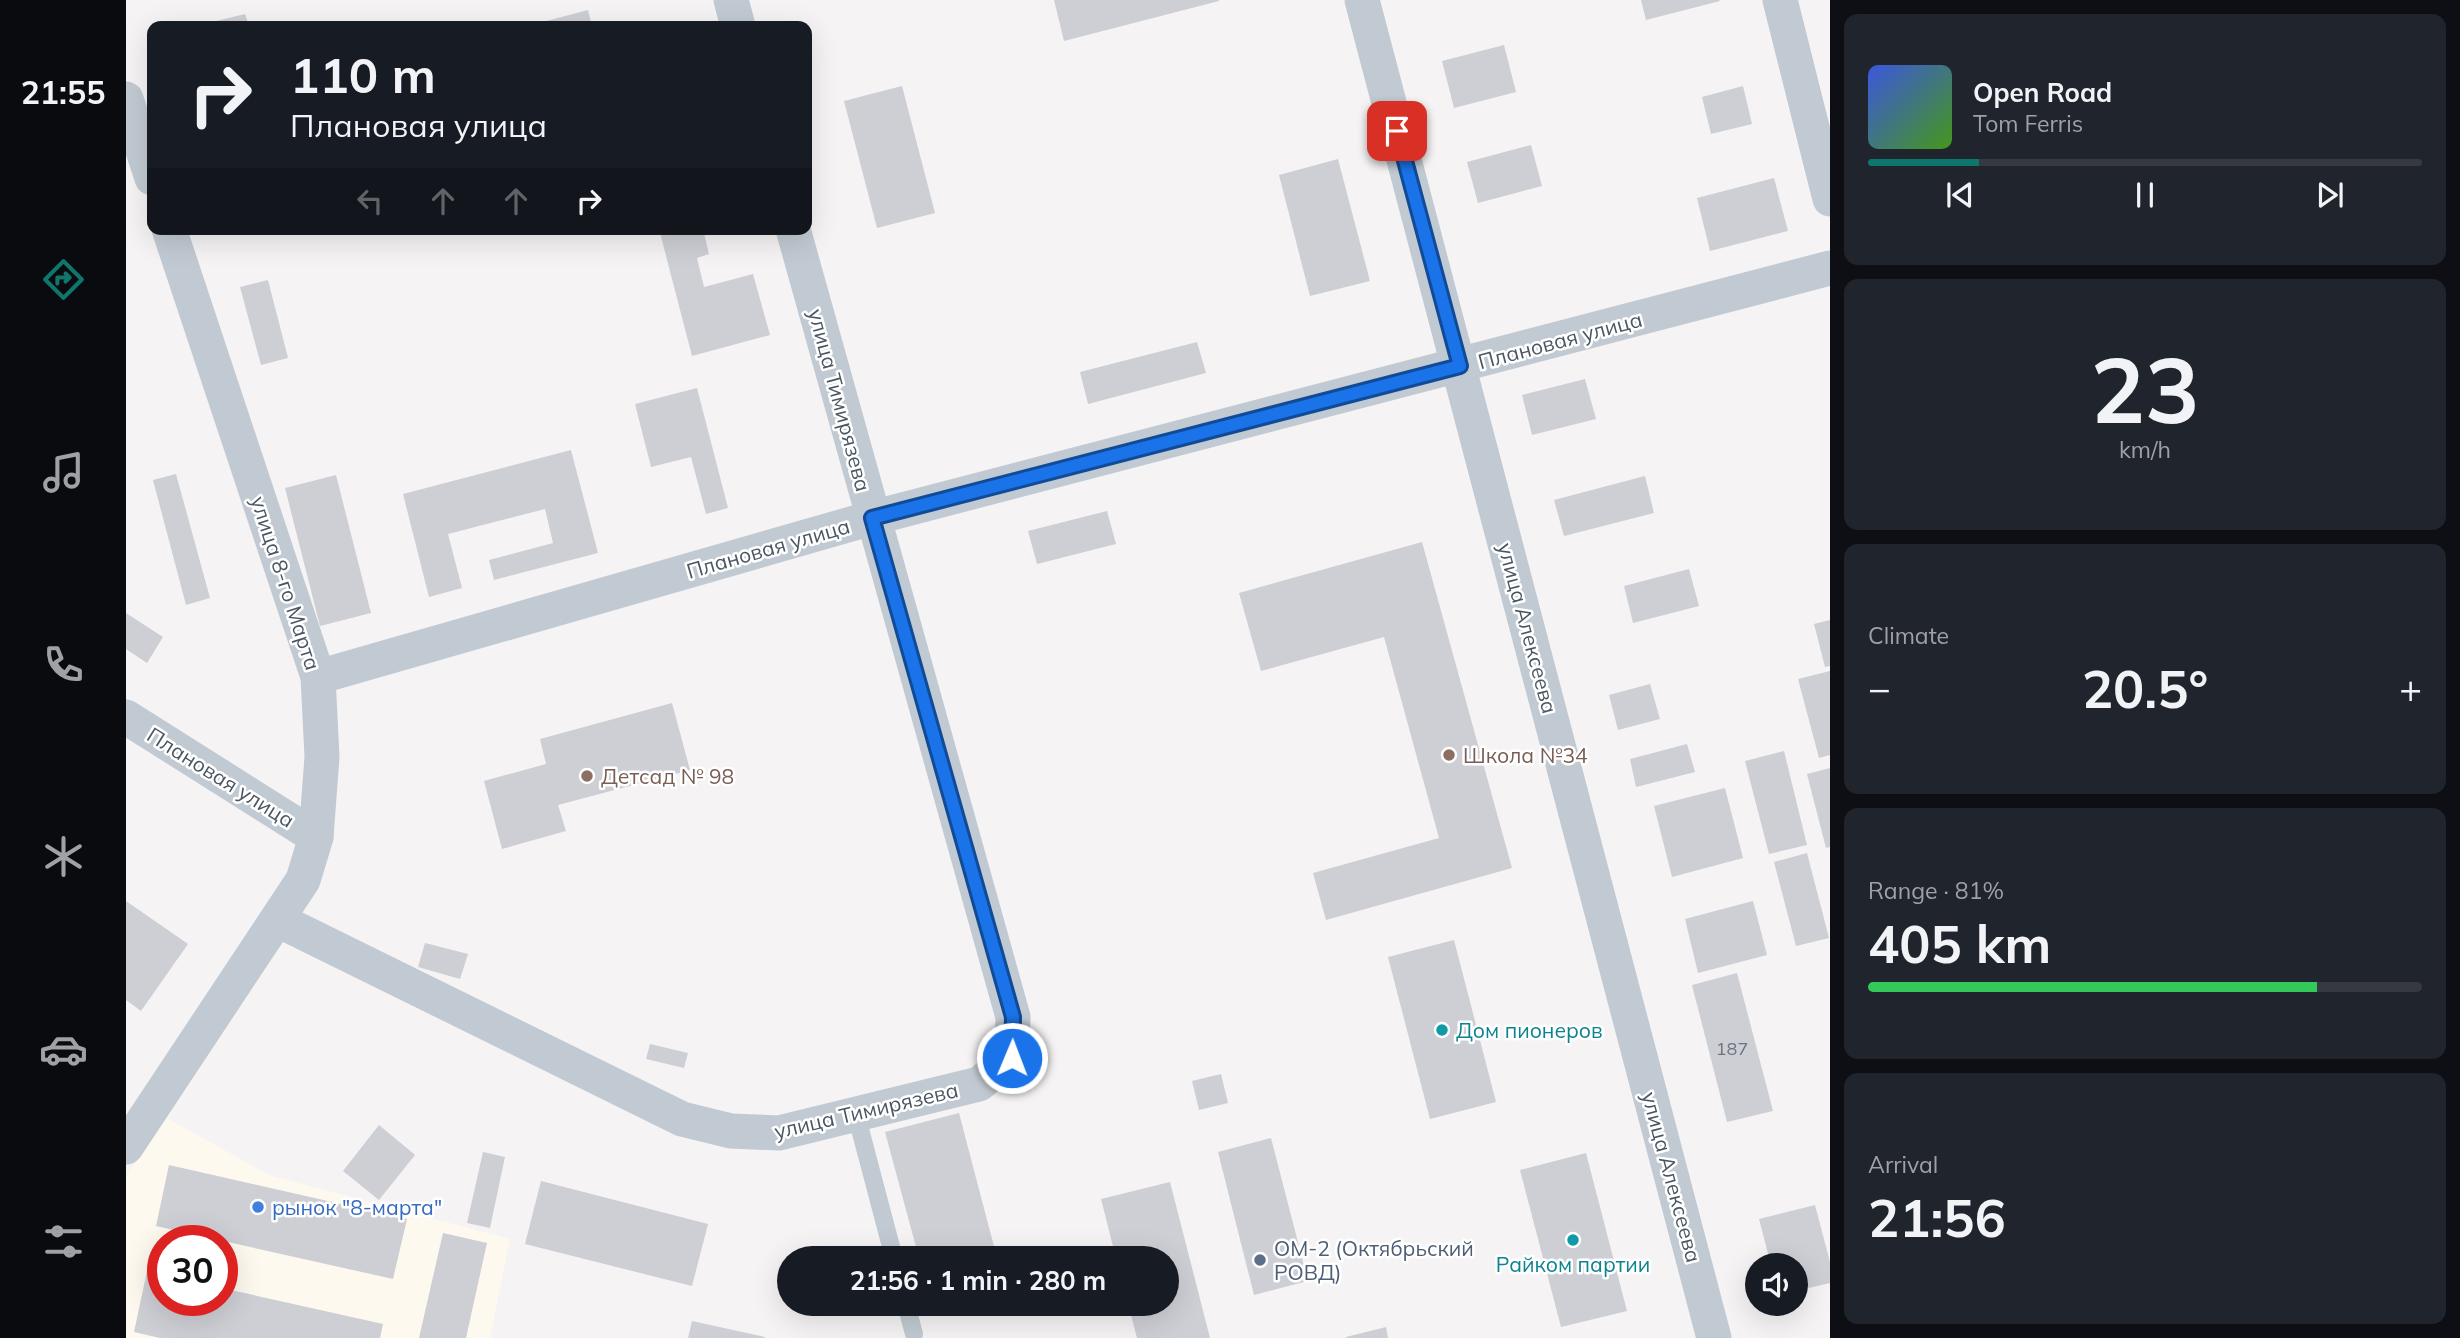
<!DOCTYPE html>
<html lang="en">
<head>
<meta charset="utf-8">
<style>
	:root { --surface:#171b24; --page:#20242c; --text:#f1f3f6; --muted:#9ea1a6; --line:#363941; --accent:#0f766e }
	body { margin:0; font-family:Mulish,sans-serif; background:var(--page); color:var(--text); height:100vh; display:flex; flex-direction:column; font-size:26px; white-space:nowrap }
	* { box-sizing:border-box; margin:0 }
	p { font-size:23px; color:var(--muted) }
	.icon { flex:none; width:38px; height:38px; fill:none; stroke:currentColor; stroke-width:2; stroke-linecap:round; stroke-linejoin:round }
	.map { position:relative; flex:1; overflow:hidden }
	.sheet { display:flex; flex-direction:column; gap:14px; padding:14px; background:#0d0f14; width:630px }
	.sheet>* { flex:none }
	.top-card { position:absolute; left:21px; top:21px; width:665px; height:214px; border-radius:14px; box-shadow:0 7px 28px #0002; background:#171b24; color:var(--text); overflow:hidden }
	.tools { position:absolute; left:1619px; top:1253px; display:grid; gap:14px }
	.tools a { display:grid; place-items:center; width:63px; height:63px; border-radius:50%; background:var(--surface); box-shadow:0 7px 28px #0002; font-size:35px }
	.speed { position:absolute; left:21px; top:1225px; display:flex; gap:14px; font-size:35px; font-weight:700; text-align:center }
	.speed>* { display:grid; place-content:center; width:91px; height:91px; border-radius:50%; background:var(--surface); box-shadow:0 7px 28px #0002; line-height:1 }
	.speed .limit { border:10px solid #d22; background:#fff; color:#111 }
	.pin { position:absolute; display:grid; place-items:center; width:60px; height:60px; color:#fff; margin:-30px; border-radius:14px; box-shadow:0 4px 10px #0006 }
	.me { position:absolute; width:77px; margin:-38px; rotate:1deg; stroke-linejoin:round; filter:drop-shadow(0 0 5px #0008) }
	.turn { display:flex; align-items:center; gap:24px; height:147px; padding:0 28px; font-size:32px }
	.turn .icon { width:91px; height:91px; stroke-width:2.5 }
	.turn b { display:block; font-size:49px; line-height:60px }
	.lanes { display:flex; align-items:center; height:66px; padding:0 28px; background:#0003; justify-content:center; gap:35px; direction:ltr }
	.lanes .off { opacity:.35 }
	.big { font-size:52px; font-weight:700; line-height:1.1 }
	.sheet .widget { flex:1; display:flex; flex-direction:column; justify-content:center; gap:10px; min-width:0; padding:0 24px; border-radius:14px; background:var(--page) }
	.sheet .dial { align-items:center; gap:0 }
	.dial b { font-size:91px; line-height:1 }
	.song { display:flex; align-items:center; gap:21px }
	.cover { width:84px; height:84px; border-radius:10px; background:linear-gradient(135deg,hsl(230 70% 55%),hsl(100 70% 35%)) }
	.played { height:7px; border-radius:4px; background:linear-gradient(90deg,var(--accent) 20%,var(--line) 20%) }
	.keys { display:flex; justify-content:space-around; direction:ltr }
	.heat { display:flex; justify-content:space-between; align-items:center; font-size:38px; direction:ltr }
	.charge { height:10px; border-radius:5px; background:linear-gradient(90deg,#34c759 81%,var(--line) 0) }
	.trip { position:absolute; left:651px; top:1246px; width:402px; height:70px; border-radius:35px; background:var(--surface); box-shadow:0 7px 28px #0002; font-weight:700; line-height:70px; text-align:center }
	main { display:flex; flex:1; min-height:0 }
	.tabs { display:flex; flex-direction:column; width:126px; justify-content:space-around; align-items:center; background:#090b0e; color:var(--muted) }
	.tabs .icon { width:49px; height:49px }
	.tabs .selected { color:var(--accent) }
	.tabs b { font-size:32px; color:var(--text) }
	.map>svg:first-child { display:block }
	.commercial { fill:#fdf9ef; fill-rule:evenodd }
	.building { fill:#cdcfd5 }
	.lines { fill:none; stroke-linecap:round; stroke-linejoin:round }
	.service { stroke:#c1cad2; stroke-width:18 }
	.minor { stroke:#c1cad2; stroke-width:35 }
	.route-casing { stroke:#114b97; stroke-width:18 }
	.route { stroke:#1a73e8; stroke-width:12 }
	.education-dot { fill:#8d6e63; stroke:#fff; stroke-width:2.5 }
	.culture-dot { fill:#0f9aa8; stroke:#fff; stroke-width:2.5 }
	.shop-dot { fill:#3f7fe0; stroke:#fff; stroke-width:2.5 }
	.service-dot { fill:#5c6f8a; stroke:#fff; stroke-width:2.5 }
	.labels { text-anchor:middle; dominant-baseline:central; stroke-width:5; stroke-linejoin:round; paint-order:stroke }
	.number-label { font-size:18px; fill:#6b747e }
	.street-label { font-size:21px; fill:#4a5661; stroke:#fff }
	.education-label { font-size:21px; fill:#785e54; stroke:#fff; text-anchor:start }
	.culture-label { font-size:21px; fill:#0d838f; stroke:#fff; text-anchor:start }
	.shop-label { font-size:21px; fill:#366cbe; stroke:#fff; text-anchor:start }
	.service-label { font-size:21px; fill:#4e5e75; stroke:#fff; text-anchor:start }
</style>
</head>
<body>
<main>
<nav class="tabs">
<b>21:55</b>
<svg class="icon selected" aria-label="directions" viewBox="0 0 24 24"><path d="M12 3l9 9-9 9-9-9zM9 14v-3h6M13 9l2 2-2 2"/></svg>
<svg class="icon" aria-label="music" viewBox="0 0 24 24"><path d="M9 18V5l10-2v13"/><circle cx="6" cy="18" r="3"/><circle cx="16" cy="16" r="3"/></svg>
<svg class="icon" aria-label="phone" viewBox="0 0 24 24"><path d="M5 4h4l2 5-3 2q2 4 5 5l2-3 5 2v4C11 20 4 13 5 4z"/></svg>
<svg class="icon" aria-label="climate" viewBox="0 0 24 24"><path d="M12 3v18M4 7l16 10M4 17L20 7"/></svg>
<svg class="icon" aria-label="car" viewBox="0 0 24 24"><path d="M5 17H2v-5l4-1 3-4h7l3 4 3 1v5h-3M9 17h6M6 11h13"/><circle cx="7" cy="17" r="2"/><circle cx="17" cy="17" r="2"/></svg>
<svg class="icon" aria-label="filters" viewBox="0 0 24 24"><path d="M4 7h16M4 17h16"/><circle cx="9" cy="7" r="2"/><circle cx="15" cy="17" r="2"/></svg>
</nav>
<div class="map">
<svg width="1704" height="1338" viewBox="0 0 1704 1338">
	<rect width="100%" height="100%" fill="#f5f3f3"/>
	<!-- commercial -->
	<path class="commercial" d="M41 1118 143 1175 384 1239 364 1338H0V1176ZM37 1241H96V1300H37Z"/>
	<!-- building -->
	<g class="building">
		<path d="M928 0H1093V1L938 41Z"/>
		<path d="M1515 0H1593L1594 1 1520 20Z"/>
		<path d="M462 10 466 26H405V25Z"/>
		<path d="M119 14 123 26H74V25Z"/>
		<path d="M1378 45 1390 92 1328 108 1316 61Z"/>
		<path d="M776 86 809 213 751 228 718 101Z"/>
		<path d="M1617 86 1626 124 1585 134 1576 97Z"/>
		<path d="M1405 145 1416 186 1352 203 1341 162Z"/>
		<path d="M1212 159 1244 281 1184 296 1153 175Z"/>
		<path d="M1648 178 1662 231 1584 251 1571 198Z"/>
		<path d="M533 229H577L583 254 571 258 578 287 627 274 644 335 566 356Z"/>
		<path d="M142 280 162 358 135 365 114 287Z"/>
		<path d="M1071 342 1080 373 962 404 954 372Z"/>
		<path d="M1459 379 1470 419 1406 435 1396 395Z"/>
		<path d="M571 388 602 508 580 514 565 457 525 467 509 404Z"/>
		<path d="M445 450 472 553 368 580 363 560 427 543 419 509 322 534 336 588 303 597 277 494Z"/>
		<path d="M50 474 84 598 60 605 27 480Z"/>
		<path d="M210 475 245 613 194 626 159 488Z"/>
		<path d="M1519 476 1528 513 1438 536 1428 500Z"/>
		<path d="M981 511 990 544 911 564 902 531Z"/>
		<path d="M1296 542 1386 868 1200 920 1187 873 1313 838 1258 637 1135 671 1113 593Z"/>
		<path d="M1563 569 1573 606 1507 623 1498 586Z"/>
		<path d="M0 613 37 637 21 663 0 649Z"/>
		<path d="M1704 620V666L1699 667 1688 624Z"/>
		<path d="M1704 671V755L1693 758 1672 679Z"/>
		<path d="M1524 684 1534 719 1492 730 1483 695Z"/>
		<path d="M546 703 564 770 432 805 440 831 376 849 358 781 420 764 414 739Z"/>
		<path d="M1561 744 1569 772 1510 787 1504 759Z"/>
		<path d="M1658 751 1681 845 1643 854 1619 761Z"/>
		<path d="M1704 768V847L1700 848 1681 774Z"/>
		<path d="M1599 788 1617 858 1546 877 1528 806Z"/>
		<path d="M1681 853 1703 938 1670 946 1648 862Z"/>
		<path d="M0 901 62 944 15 1011 0 1000Z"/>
		<path d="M1627 901 1641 955 1572 973 1559 919Z"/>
		<path d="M1328 940 1370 1102 1304 1119 1262 957Z"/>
		<path d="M299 943 342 954 334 979 292 967Z"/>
		<path d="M1611 973 1647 1111 1601 1122 1566 985Z"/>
		<path d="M524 1044 562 1053 558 1068 520 1059Z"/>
		<path d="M1095 1074 1102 1103 1073 1110 1066 1081Z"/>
		<path d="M833 1113 871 1258H793L759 1132Z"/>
		<path d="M253 1125 289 1155 253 1200 217 1171Z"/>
		<path d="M1145 1138 1182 1281 1128 1295 1092 1152Z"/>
		<path d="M357 1152 379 1157 364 1228 341 1223Z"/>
		<path d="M1460 1153 1501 1311 1435 1327 1394 1170Z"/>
		<path d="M43 1165 281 1219 267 1279 30 1226Z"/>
		<path d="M415 1181 582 1224 566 1286 399 1244Z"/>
		<path d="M1044 1182 1084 1338H1011L1002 1304H1041V1258H990L975 1199Z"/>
		<path d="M1689 1205 1704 1262V1283L1670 1291V1265H1645L1633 1219Z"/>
		<path d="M317 1233 361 1243 340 1338H293Z"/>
		<path d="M21 1271 37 1275V1300H96V1288L257 1324 254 1338H34L8 1332Z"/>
		<path d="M805 1304H839V1305L807 1313Z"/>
		<path d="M566 1321 639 1337V1338H562Z"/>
		<path d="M1260 1327 1262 1338H1220V1337Z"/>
	</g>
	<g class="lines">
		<!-- service -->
		<g class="service">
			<path d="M730 1114 768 1258"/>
			<path d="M780 1304 788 1334"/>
		</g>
		<!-- minor -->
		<g class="minor">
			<path d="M605 0 612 26"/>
			<path d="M1236 0 1588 1338"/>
			<path d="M1654 0 1704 199"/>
			<path d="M0 99 26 178"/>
			<path d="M192 677 746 518 1704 268"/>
			<path d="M0 717 190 837"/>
			<path d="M152 920 556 1119 605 1131 653 1133 853 1084 886 1058 887 1017 667 229"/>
			<path d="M0 1147 177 880 190 837 196 757 192 677 43 229"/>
		</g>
	</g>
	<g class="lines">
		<defs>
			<path id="route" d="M886 1058 887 1017 746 518 1334 366 1271 131"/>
		</defs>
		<!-- route casing -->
		<use href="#route" class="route-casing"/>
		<!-- route -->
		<use href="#route" class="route"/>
	</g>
	<!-- markers -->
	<g class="education-dot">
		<circle cx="1323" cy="755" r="7"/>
		<circle cx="461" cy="776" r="7"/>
	</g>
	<g class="culture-dot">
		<circle cx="1316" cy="1030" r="7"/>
		<circle cx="1447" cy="1240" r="7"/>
	</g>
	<circle class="shop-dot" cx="132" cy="1207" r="7"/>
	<circle class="service-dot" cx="1134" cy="1260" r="7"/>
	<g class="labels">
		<!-- number labels -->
		<g class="number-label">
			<text x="1606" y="1048">187</text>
		</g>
		<!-- street labels -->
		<g class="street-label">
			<text transform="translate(1434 340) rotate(-15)">Плановая улица</text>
			<text transform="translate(714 400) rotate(75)">улица Тимирязева</text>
			<text transform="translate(642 548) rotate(-16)">Плановая улица</text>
			<text transform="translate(160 583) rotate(72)">улица 8-го Марта</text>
			<text transform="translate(1402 628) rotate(75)">улица Алексеева</text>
			<text transform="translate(95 777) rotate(32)">Плановая улица</text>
			<text transform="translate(740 1110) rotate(-13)">улица Тимирязева</text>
			<text transform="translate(1546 1177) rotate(75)">улица Алексеева</text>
		</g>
		<!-- education labels -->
		<g class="education-label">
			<text x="1337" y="755">Школа №34</text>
			<text x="475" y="776">Детсад № 98</text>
		</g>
		<!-- culture labels -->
		<g class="culture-label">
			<text x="1330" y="1030">Дом пионеров</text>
			<text x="1447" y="1264" text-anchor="middle">Райком партии</text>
		</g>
		<!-- shop labels -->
		<g class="shop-label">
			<text x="146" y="1207">рынок "8-марта"</text>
		</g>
		<!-- service labels -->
		<g class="service-label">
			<text x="1148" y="1248">ОМ-2 (Октябрьский<tspan x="1148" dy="24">РОВД)</tspan></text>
		</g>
	</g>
</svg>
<div class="tools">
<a><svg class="icon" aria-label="sound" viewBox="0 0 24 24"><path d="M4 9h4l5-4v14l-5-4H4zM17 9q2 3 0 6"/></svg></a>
</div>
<div class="speed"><div class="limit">30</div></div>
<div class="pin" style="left:1271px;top:131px;background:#d93025"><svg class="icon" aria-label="arrive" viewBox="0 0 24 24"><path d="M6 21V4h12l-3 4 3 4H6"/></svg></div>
<svg class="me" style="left:886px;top:1058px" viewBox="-20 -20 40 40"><circle r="17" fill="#1a73e8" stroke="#fff" stroke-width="3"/><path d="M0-11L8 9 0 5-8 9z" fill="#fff"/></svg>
<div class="trip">21:56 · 1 min · 280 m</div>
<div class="top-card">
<div class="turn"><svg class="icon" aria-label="right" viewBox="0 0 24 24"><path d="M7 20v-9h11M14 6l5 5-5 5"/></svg><div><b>110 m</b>Плановая улица</div></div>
<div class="lanes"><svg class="icon off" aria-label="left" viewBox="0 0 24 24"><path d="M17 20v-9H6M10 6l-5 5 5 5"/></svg><svg class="icon off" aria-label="ahead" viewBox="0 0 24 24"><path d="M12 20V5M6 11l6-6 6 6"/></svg><svg class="icon off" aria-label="ahead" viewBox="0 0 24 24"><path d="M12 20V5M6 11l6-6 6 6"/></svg><svg class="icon" aria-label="right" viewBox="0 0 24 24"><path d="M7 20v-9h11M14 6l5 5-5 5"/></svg></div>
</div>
</div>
<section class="sheet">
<div class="widget">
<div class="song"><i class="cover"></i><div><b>Open Road</b><p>Tom Ferris</p></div></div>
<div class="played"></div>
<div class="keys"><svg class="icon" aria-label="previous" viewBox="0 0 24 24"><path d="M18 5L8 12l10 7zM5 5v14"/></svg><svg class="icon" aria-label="pause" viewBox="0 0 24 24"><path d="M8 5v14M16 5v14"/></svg><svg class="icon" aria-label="next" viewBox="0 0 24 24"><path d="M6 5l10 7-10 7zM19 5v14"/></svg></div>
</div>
<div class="widget dial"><b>23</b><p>km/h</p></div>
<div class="widget"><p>Climate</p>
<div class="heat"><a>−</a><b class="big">20.5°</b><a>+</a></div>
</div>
<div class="widget"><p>Range · 81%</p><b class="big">405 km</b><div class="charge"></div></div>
<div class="widget"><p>Arrival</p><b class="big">21:56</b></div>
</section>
</main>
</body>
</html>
